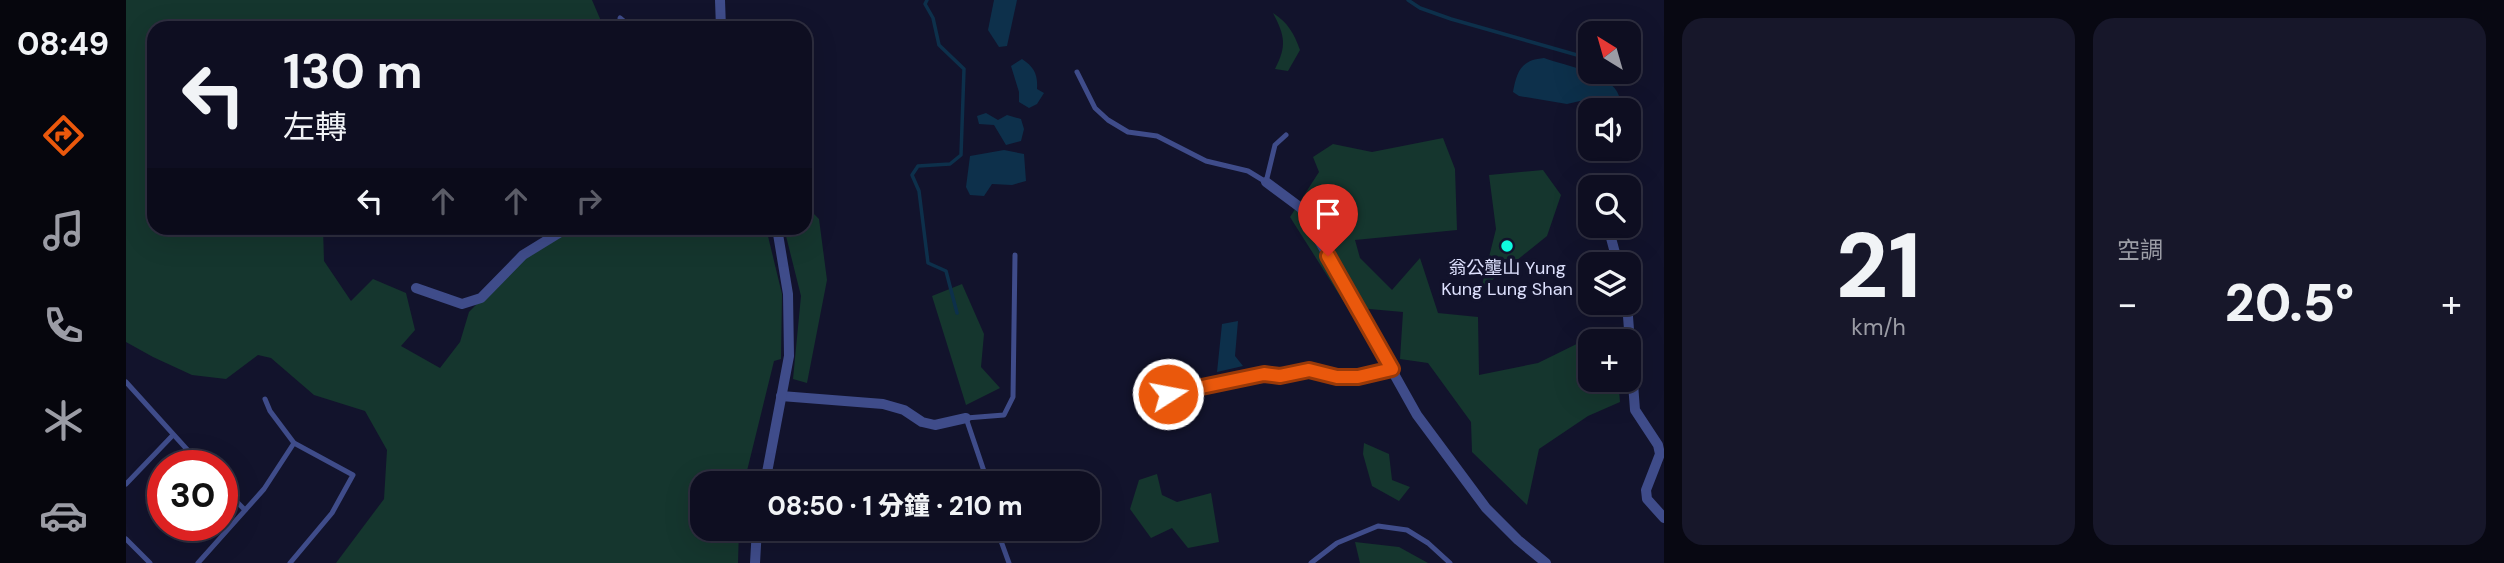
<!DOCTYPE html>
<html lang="zh-TW">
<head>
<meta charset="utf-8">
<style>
	:root { --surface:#0e0e21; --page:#17172a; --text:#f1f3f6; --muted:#9b9ca5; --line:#2e2e3f; --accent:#ea580c }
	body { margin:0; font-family:"DM Sans","Noto Sans TC",sans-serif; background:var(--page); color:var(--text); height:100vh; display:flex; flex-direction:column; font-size:26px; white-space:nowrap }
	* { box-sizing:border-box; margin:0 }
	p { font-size:23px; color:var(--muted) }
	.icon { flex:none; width:38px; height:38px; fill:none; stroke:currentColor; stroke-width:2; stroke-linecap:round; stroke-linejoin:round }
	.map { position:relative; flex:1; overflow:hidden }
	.drawer { display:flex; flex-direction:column; gap:18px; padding:18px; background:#080812; width:840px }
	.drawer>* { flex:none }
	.top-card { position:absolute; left:21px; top:21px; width:665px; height:214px; border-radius:21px; box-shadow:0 7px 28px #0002,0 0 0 2px var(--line); background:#0e0e21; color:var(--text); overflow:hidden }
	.needle { width:46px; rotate:323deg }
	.buttons { position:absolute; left:1452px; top:21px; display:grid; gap:14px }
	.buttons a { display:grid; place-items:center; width:63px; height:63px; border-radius:14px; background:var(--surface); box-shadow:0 7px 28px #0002,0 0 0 2px var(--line); font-size:35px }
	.speed { position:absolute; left:21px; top:450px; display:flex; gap:14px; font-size:35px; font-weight:700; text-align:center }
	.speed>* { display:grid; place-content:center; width:91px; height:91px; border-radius:50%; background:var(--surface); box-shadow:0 7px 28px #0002,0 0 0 2px var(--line); line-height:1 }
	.speed .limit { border:10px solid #d22; background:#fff; color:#111 }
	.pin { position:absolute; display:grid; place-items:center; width:60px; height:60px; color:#fff; margin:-72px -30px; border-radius:50% 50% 50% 0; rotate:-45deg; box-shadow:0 0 7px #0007 }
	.pin .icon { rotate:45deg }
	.me { position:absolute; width:77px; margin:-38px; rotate:79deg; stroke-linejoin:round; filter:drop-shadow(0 0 5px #0008) }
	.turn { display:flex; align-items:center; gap:24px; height:147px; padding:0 21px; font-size:32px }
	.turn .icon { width:91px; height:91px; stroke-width:2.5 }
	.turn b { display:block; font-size:49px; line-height:60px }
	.lanes { display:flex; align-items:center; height:66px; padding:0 21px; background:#0003; justify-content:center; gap:35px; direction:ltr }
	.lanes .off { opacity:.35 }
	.big { font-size:52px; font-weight:800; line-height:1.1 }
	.drawer .card { flex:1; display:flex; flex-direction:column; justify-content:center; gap:10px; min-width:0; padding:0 24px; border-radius:21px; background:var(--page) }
	.drawer .dial { align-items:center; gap:0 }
	.dial b { font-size:91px; line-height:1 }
	.heat { display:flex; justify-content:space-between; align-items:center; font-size:38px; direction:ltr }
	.drawer .tiles { flex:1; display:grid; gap:18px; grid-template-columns:repeat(2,1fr) }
	.trip { position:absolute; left:564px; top:471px; width:410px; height:70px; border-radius:21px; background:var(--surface); box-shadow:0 7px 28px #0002,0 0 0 2px var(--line); font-weight:800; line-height:70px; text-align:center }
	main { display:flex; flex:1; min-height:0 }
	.tab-bar { display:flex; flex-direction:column; width:126px; justify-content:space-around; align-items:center; background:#06060d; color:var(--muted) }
	.tab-bar .icon { width:49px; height:49px }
	.tab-bar .selected { color:var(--accent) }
	.tab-bar b { font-size:32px; color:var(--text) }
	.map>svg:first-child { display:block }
	.green { fill:#15362e }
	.water { fill:#0d304b }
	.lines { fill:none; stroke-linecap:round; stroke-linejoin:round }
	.stream { stroke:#0d304b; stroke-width:3.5 }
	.lane { stroke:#3f4c8a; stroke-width:5 }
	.street { stroke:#3f4c8a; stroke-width:10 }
	.route-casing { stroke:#983908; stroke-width:18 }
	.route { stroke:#ea580c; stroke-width:12 }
	.poi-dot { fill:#0ff9df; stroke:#12132c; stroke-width:2.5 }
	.labels { text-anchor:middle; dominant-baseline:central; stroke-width:7; stroke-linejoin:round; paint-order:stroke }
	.poi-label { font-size:18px; fill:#dee1fe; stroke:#12132c }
</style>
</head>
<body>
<main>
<nav class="tab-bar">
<b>08:49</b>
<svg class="icon selected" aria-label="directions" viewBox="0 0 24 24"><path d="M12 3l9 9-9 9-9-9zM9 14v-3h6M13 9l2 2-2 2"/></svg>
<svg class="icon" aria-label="music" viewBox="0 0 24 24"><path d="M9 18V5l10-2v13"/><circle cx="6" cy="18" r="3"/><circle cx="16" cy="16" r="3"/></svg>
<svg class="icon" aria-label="phone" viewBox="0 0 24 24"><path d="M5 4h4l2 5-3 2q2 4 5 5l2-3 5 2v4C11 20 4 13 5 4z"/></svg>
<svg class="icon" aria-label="climate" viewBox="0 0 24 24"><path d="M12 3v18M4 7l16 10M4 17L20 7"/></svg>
<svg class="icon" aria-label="car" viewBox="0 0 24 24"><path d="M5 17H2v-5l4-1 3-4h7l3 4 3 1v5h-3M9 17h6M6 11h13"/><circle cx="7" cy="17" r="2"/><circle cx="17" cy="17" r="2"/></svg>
</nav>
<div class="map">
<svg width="1538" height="563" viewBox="0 0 1538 563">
	<rect width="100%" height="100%" fill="#12132c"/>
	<!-- green -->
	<g class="green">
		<path d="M0 0H466L475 21 470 28H28V228H197L198 261 225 301 247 279 280 293 289 330 275 346 314 368 334 342 343 312 391 263 443 228H640L656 294 655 359 648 361 618 483H576V528L613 529 612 563H210L258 499 261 450 239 411 188 395 145 358 132 355 100 379 66 375 27 357 0 342Z"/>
		<path d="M1147 13C1162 23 1168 33 1174 50L1162 71 1149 69C1161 46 1159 36 1147 13Z"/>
		<path d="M1317 138 1329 169 1331 230 1229 240 1234 258 1266 290 1294 258 1312 313 1352 317 1353 375 1412 363 1475 332 1481 341H1465V380H1492L1494 402 1462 416 1413 449 1401 505 1346 452 1345 422 1302 363 1274 359 1277 312 1221 307 1164 217 1193 172 1187 157 1207 144 1246 152Z"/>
		<path d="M1417 170 1435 195 1421 236 1355 289 1370 229 1363 175Z"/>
		<path d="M679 205 693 219 701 280 681 383 667 379 675 296 658 228H679Z"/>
		<path d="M836 284 858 334 855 367 874 388 840 405 806 296Z"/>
		<path d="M1238 443 1263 454 1266 480 1284 487 1273 501 1246 486 1237 454Z"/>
		<path d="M1031 474 1036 495 1051 502 1085 493 1093 542 1062 548 1046 528 1025 538 1004 509 1013 480Z"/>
		<path d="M1229 542 1273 547 1302 563H1234Z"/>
	</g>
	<!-- water -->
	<g class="water">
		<path d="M868 0H891L881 46 873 47 862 30Z"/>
		<path d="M1418 58C1439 66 1486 73 1493 96L1487 107 1479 110 1454 101 1441 104 1393 96 1387 92C1391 71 1395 60 1418 58Z"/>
		<path d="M896 59C908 67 912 74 911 89L918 93 911 104 903 108 893 102V92L885 66Z"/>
		<path d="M860 113 872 120 881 115 895 119 898 129 895 141 880 145 868 125 853 124 851 116Z"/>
		<path d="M878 150 898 154 900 181 886 185 866 184 858 196 844 195 840 187 844 156Z"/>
		<path d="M1112 321 1109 356 1117 366 1091 372 1096 324Z"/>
	</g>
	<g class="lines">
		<!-- stream -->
		<g class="stream">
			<path d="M801 0 799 4 807 18 813 45 838 69 835 155 824 164 792 166 786 175 793 191 802 263 820 271 831 313"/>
			<path d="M1282 0 1294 8 1325 19 1465 59"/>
		</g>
		<!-- lane -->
		<g class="lane">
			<path d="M494 18 506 28"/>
			<path d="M951 72 969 108 982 120 1002 132 1031 136 1080 161 1122 171 1140 182 1149 145 1160 135"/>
			<path d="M0 382 76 466"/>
			<path d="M139 399 144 411 168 443 227 475 206 513 164 563"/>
			<path d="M862 483 840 418 878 415 887 397 889 255"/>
			<path d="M0 484 47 435"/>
			<path d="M96 487 119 510"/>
			<path d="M873 528 875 541 883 563"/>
			<path d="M0 539 24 563"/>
			<path d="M72 563 138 489 168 443"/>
			<path d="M1185 563 1211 543 1252 526 1281 530 1302 543 1324 563"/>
		</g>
		<!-- street -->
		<g class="street">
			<path d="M594 0 595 28"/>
			<path d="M1140 182 1175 208 1291 415 1360 508 1392 540 1420 563"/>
			<path d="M1485 238 1492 264"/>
			<path d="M290 288 336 304 355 298 397 255 441 228"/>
			<path d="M1501 303 1509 410 1532 445 1534 454 1520 490 1521 499 1538 518"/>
			<path d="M1042 394 1138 374 1154 376 1183 370 1211 377H1232L1266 369"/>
			<path d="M655 396 757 404 778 410 796 422 809 425 840 418"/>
			<path d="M639 483 663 356 662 294 651 228"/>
			<path d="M629 563 631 528"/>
		</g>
	</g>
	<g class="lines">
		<defs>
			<path id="route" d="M1042 394 1138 374 1154 376 1183 370 1211 377H1232L1266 369 1202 256"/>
		</defs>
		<!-- route casing -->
		<use href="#route" class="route-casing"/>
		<!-- route -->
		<use href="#route" class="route"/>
	</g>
	<!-- markers -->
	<circle class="poi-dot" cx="1381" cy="246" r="7"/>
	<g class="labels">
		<!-- poi labels -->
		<g class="poi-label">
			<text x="1381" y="268">翁公壟山 Yung<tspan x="1381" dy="21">Kung Lung Shan</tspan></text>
		</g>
	</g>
</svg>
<div class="buttons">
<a><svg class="needle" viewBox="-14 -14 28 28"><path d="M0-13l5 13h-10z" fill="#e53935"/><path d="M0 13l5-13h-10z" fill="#9b9ca5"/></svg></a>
<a><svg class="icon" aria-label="sound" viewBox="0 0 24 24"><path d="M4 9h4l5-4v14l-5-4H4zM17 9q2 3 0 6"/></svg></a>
<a><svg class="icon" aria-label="search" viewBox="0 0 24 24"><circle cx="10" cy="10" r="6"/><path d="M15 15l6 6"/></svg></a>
<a><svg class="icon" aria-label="layers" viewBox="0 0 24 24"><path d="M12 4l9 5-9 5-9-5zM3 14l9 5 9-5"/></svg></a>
<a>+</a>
</div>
<div class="speed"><div class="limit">30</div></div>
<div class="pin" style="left:1202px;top:256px;background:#d93025"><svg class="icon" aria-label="arrive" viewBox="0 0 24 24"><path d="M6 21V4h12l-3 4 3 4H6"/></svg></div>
<svg class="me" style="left:1042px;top:394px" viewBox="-20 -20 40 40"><circle r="17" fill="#ea580c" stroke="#fff" stroke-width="3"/><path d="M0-11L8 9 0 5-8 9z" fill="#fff"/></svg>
<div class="trip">08:50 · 1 分鐘 · 210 m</div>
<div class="top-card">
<div class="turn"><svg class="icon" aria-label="left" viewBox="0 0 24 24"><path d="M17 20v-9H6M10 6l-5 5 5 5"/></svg><div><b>130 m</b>左轉</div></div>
<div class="lanes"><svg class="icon" aria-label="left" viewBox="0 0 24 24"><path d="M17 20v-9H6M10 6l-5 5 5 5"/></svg><svg class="icon off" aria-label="ahead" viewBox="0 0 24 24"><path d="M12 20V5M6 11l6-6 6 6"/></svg><svg class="icon off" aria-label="ahead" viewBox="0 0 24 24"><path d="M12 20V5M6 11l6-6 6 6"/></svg><svg class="icon off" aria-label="right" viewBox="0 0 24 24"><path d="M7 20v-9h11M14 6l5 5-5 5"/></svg></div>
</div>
</div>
<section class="drawer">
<div class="tiles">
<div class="card dial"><b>21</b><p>km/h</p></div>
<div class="card"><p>空調</p>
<div class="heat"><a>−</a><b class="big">20.5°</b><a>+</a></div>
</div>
</div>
</section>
</main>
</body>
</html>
